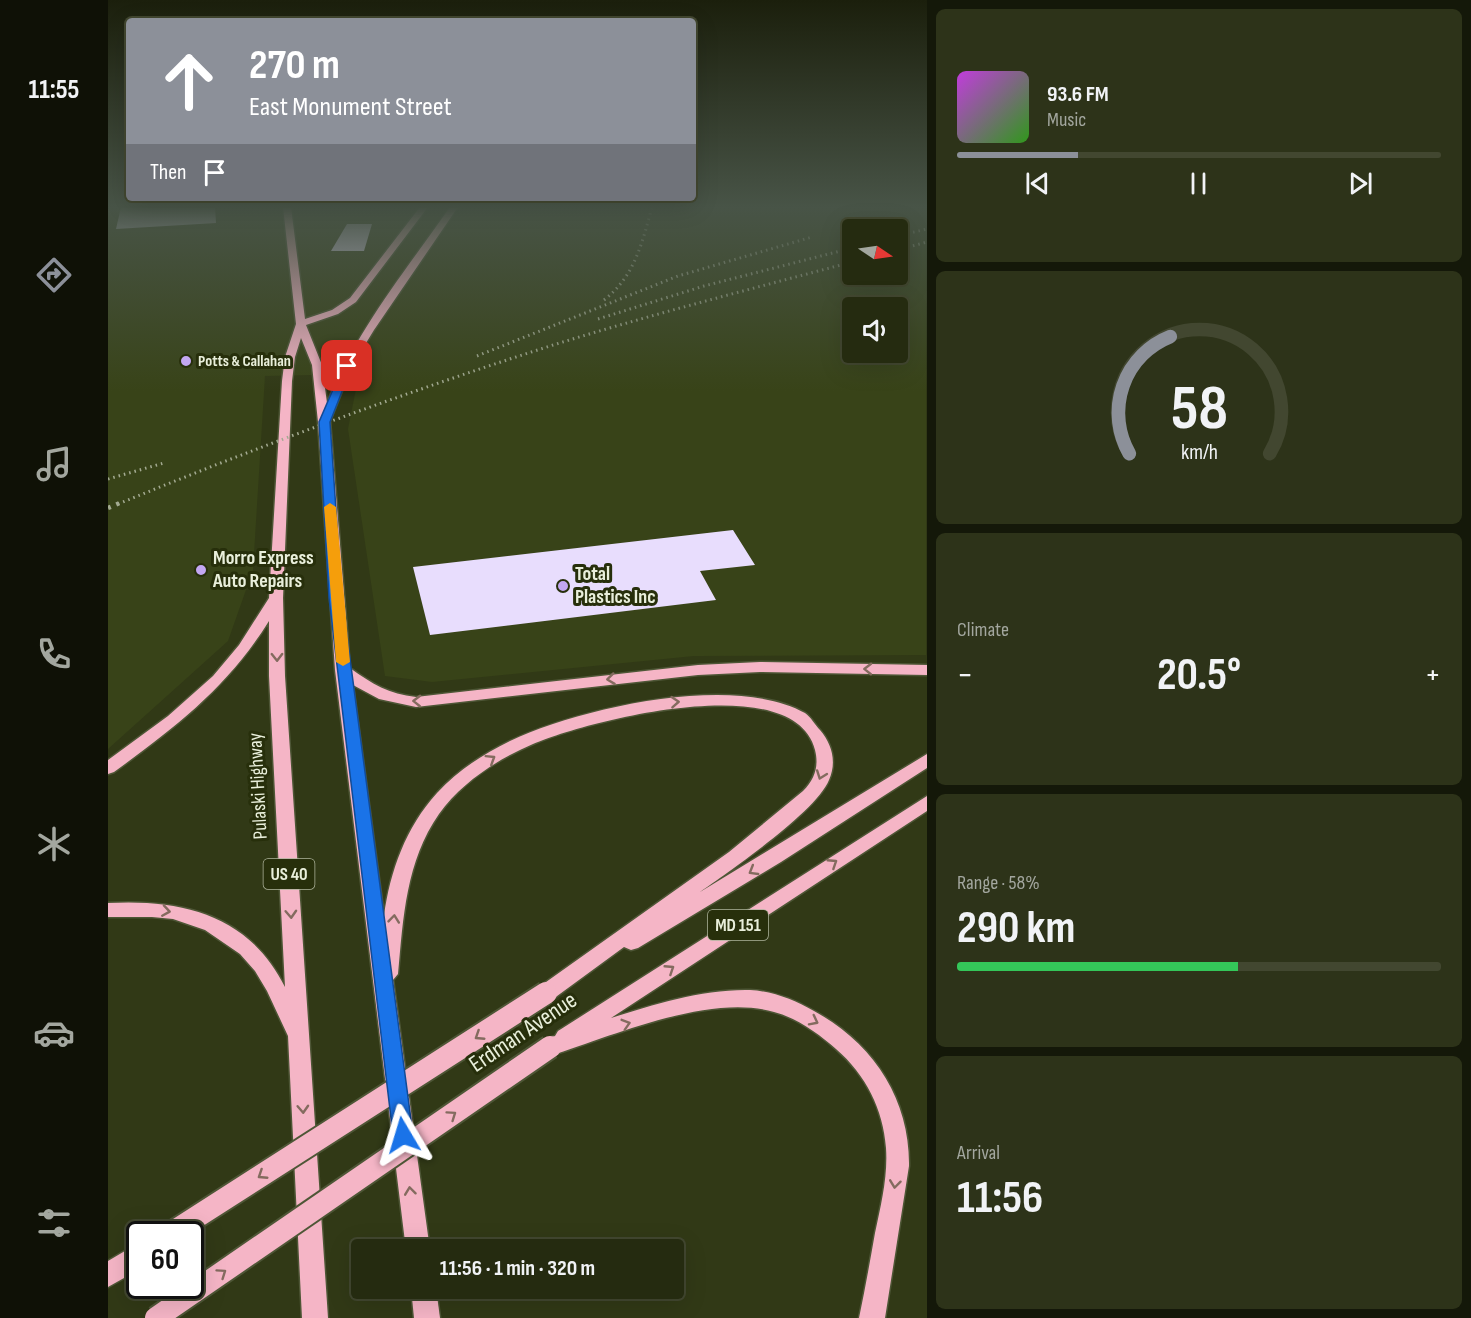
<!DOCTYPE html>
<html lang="en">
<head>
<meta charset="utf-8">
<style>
	:root { --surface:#252b10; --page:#2d3319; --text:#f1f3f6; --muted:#a3a79f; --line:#424730; --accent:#8c9099 }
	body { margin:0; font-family:"Sofia Sans Condensed",sans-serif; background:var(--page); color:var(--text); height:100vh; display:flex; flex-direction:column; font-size:22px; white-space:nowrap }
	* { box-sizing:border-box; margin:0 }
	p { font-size:20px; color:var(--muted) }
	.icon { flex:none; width:33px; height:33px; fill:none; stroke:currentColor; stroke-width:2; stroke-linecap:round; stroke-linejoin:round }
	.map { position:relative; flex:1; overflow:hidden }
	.panel { display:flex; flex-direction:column; gap:9px; padding:9px; background:#141809; width:544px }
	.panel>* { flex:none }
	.banner { position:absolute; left:18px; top:18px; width:570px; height:183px; border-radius:6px; box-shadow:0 6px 24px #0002,0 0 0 2px var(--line); background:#8c9099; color:#fff; overflow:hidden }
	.needle { width:39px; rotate:103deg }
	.buttons { position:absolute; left:734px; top:219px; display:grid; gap:12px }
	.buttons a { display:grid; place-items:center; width:66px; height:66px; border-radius:6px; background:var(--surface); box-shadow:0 6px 24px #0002,0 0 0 2px var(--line); font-size:30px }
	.speed { position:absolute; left:18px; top:1221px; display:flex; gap:12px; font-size:30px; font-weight:700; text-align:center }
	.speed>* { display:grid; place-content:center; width:78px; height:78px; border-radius:50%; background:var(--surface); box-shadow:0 6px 24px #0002,0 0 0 2px var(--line); line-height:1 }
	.speed .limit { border:3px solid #111; border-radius:9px; background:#fff; color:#111 }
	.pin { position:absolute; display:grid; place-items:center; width:51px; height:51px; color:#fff; margin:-26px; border-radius:12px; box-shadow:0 3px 9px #0006 }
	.me { position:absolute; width:66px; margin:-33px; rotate:353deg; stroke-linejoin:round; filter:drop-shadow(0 0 4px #0008) }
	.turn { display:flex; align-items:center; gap:21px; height:126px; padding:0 24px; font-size:27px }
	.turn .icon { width:78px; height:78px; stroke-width:2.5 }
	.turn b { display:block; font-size:42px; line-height:51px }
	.then { display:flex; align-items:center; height:57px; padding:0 24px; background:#0003; gap:12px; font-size:22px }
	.big { font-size:45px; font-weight:700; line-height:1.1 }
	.panel .tile { flex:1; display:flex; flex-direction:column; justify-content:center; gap:9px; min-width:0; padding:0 21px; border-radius:9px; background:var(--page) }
	.panel .dial { align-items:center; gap:0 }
	.dial svg { height:156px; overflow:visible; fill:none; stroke:var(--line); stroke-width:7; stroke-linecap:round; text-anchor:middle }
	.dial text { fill:var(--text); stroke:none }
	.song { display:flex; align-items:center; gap:18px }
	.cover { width:72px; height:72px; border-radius:9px; background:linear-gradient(135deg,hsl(290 70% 55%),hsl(110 70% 35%)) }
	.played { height:6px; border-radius:3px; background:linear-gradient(90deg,var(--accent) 25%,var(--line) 25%) }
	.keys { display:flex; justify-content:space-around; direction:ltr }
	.heat { display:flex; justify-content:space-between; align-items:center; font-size:33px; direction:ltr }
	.charge { height:9px; border-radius:4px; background:linear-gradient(90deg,#34c759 58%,var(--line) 0) }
	.trip { position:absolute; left:243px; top:1239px; width:333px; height:60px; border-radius:6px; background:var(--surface); box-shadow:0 6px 24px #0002,0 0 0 2px var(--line); font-weight:700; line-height:60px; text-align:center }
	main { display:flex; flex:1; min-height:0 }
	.tabs { display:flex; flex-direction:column; width:108px; justify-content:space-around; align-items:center; background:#0f1106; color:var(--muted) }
	.tabs .icon { width:42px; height:42px }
	.tabs .on { color:var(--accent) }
	.tabs b { font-size:27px; color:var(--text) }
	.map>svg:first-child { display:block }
	.built { fill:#384318; fill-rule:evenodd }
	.building { fill:#e8ddfd }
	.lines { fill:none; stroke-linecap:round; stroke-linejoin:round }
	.primary-casing { stroke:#4e5636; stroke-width:3 }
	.primary { fill:#f5b5c6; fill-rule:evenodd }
	.rail-far1 { stroke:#a3aa91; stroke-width:3; stroke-dasharray:1.5 4; stroke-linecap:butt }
	.rail { stroke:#a3aa91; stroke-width:4.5; stroke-dasharray:3 6; stroke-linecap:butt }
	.primary-bridge-casing { stroke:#4e5636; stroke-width:26; stroke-linecap:butt }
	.primary-bridge { stroke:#f5b5c6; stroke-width:22 }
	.oneway { stroke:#846b5f }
	.route { fill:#1a73e8; stroke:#114b97; stroke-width:1.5 }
	.slow { fill:#f59e0b }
	.poi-dot { fill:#c3a7f2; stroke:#272f0b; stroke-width:2 }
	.labels { text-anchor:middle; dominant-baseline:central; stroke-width:6; stroke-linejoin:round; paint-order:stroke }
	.far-poi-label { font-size:16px; font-weight:bold; fill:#e9efdb; stroke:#272f0b; text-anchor:start }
	.shield { fill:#272f0b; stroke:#afb59d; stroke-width:1.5 }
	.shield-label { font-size:18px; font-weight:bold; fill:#e9efdb }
	.poi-label { font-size:20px; font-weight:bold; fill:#e9efdb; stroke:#272f0b; text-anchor:start }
	.street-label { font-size:20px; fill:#e9efdb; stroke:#272f0b }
	.near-street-label { font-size:24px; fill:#e9efdb; stroke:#272f0b }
</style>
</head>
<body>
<main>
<nav class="tabs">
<b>11:55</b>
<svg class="icon on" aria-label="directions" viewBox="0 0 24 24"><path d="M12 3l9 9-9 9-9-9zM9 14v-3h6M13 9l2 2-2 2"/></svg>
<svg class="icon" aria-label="music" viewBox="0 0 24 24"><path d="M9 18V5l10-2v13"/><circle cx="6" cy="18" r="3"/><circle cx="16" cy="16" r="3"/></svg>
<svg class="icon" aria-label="phone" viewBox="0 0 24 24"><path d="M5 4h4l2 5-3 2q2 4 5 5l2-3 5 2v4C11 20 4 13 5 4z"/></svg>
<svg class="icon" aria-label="climate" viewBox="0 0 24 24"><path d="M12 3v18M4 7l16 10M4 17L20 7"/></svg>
<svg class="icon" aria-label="car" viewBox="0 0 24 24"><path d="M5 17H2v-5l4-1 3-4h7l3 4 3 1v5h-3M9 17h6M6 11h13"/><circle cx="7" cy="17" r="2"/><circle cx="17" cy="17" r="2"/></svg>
<svg class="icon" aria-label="filters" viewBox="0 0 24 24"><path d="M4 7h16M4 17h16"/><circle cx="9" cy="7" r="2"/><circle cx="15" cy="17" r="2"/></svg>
</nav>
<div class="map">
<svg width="819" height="1318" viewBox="0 0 819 1318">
	<rect width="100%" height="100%" fill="#313916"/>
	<!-- built -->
	<path class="built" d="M0 207H818V655L586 656 324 682 277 676 240 429 250 379 253 374 157 376 145 570 120 641 0 749ZM744 230H789V274H744ZM744 308H789V352H744Z"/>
	<!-- building -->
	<g class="building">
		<path d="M13 207H107L108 223 8 229Z"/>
		<path d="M239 224H264L256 251H223Z"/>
		<path d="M625 530 647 565 592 571 608 600 322 635 305 567Z"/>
	</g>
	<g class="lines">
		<defs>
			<g id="primary">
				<path d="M175 207H183L197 319 224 310 242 298 312 207H320L248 302 230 314 198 325 214 365 219 403C248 331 298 270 342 207H350L266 330 244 366 222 421 242 668C264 684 281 694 308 697L590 665 652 662 819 665V675L652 672 590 675 308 707 271 699 245 685 276 916C282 871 298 827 329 793 349 771 375 754 402 741 472 708 626 673 697 713 703 717 707 725 712 730 724 744 729 762 721 780 708 812 623 870 592 892L819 754V768L673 862 530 948 523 950 516 947 445 999 438 1001 431 999 428 993 431 987 621 852 695 791C707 779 711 766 707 750 686 667 478 721 425 744 390 759 354 782 331 814 298 861 295 918 290 974L285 980 322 1250H298L227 670 210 422 204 365 193 338 187 357 184 381 175 598 177 676 220 1318H194L180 1036 159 991 147 971 132 954 97 930 65 919 44 917H0V903C75 899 141 915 177 987L161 676V621C120 687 68 727 6 772L0 774V760L60 716 105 676 131 645 161 598 174 381 177 357 188 324Z"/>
				<path d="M819 796V811L503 1018C547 1004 595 989 642 990 664 991 687 1000 706 1011 765 1043 802 1099 801 1166L777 1318H751C757 1290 762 1261 767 1233 773 1205 780 1176 778 1148 775 1109 758 1075 728 1049 711 1034 689 1018 666 1012 602 993 504 1036 442 1056L435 1054 431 1047 435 1040 447 1036 450 1031Z"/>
				<path d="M32 1242V1269L0 1287V1261Z"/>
				<path d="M303 1288H328L332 1318H306Z"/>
			</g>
		</defs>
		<!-- primary casing -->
		<use href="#primary" class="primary-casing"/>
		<!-- primary -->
		<use href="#primary" class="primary"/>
		<!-- rail-far1 -->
		<g class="rail-far1">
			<path d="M789 236 819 229"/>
			<path d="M789 250 819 242"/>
			<path d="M496 300C527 276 534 243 544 207"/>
			<path d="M490 319 596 286 744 248"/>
			<path d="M369 356 570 276 704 237"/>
			<path d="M0 479 56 463"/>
			<path d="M10 504C152 446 295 393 442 346 541 315 643 289 744 262"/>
		</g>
		<!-- rail -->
		<path class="rail" d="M0 508 14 502"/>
		<defs>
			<g id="primary-bridge">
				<path d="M62 1234 438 993"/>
				<path d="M48 1318 442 1047"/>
			</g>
		</defs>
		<!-- primary-bridge casing -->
		<use href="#primary-bridge" class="primary-bridge-casing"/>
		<!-- primary-bridge -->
		<use href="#primary-bridge" class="primary-bridge"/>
	</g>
	<!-- one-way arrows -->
	<defs><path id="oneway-chevron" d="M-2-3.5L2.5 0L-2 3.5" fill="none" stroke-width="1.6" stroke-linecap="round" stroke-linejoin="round" transform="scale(1.5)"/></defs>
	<g class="oneway">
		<use href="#oneway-chevron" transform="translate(169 657) rotate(89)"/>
		<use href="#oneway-chevron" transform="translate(760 669) rotate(-179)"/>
		<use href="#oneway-chevron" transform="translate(503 679) rotate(173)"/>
		<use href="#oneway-chevron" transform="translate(309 701) rotate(-179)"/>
		<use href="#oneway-chevron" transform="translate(567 702) rotate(-4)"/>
		<use href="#oneway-chevron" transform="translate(383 759) rotate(-32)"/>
		<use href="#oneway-chevron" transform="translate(713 775) rotate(110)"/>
		<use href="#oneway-chevron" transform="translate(725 863) rotate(-33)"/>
		<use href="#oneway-chevron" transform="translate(645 871) rotate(149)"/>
		<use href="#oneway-chevron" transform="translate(58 911) rotate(9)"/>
		<use href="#oneway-chevron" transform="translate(183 914) rotate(87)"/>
		<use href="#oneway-chevron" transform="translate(286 919) rotate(-84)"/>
		<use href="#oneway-chevron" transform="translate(562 969) rotate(-33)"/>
		<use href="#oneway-chevron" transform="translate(706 1021) rotate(27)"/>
		<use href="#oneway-chevron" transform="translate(518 1024) rotate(-17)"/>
		<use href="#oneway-chevron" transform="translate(371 1036) rotate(147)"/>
		<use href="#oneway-chevron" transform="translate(195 1109) rotate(87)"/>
		<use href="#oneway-chevron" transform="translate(344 1115) rotate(-35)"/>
		<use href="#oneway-chevron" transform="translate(154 1175) rotate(147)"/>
		<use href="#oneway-chevron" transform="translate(787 1184) rotate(97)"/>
		<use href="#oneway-chevron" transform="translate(302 1191) rotate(-97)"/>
		<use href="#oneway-chevron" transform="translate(114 1273) rotate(-35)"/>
	</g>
	<!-- sky -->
	<linearGradient id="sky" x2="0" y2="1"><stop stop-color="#1b1f0c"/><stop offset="0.53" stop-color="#485447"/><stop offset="1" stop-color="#485447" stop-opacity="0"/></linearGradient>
	<rect width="819" height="391" fill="url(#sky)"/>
	<!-- route -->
	<path class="route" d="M236 364 244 366 222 422 234 598 305 1135 302 1142 295 1145 288 1142 285 1135 221 598 211 422Z"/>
	<!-- slow -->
	<path class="slow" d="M222 503 228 507 242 662 235 666 228 662 216 507Z"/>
	<!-- markers -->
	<g class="poi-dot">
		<circle cx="78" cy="361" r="6"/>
		<circle cx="93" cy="570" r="6"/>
		<circle cx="455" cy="586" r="6"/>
	</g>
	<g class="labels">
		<!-- far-poi labels -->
		<g class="far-poi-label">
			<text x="90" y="361">Potts &amp; Callahan</text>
		</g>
		<!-- shield labels -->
		<g class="shield">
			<rect x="155.5" y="859" width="51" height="30" rx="4.5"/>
			<rect x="600" y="910" width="60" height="30" rx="4.5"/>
		</g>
		<g class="shield-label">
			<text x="181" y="874">US 40</text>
			<text x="630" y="925">MD 151</text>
		</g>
		<!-- poi labels -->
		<g class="poi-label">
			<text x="105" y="558">Morro Express<tspan x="105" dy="23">Auto Repairs</tspan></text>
			<text x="467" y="574">Total<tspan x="467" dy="23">Plastics Inc</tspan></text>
		</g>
		<!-- street labels -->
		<g class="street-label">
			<text transform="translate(150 786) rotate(-93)">Pulaski Highway</text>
		</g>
		<!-- near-street labels -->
		<g class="near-street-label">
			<text transform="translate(415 1032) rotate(-34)">Erdman Avenue</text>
		</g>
	</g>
</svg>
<div class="buttons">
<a><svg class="needle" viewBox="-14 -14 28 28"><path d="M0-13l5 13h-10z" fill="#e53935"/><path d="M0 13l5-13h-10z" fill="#a3a79f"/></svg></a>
<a><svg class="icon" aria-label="sound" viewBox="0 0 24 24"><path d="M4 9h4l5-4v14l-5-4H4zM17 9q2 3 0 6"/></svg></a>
</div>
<div class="speed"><div class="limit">60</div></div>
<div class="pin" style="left:239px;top:366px;background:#d93025"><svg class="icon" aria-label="arrive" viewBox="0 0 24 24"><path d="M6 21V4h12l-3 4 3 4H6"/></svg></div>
<svg class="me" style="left:295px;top:1135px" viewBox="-20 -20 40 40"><path d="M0-17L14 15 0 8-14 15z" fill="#1a73e8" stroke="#fff" stroke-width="4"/></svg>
<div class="trip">11:56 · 1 min · 320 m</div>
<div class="banner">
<div class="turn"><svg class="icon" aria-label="ahead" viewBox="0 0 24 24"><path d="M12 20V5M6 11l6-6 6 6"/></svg><div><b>270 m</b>East Monument Street</div></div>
<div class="then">Then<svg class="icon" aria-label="arrive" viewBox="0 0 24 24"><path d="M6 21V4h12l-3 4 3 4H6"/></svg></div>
</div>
</div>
<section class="panel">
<div class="tile">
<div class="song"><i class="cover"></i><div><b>93.6 FM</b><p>Music</p></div></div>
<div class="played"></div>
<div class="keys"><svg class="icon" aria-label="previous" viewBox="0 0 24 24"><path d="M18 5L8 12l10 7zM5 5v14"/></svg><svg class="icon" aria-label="pause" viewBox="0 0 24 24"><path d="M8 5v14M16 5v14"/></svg><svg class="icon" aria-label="next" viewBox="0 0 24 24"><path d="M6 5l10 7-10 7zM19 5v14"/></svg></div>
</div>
<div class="tile dial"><svg viewBox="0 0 100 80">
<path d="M14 69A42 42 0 1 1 86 69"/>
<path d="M14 69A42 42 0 0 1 35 9" stroke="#8c9099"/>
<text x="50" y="56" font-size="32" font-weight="700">58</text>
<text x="50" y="72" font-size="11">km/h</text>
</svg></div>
<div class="tile"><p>Climate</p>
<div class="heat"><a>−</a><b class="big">20.5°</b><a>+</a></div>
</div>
<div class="tile"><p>Range · 58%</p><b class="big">290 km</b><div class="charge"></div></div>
<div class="tile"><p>Arrival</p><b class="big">11:56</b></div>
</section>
</main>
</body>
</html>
